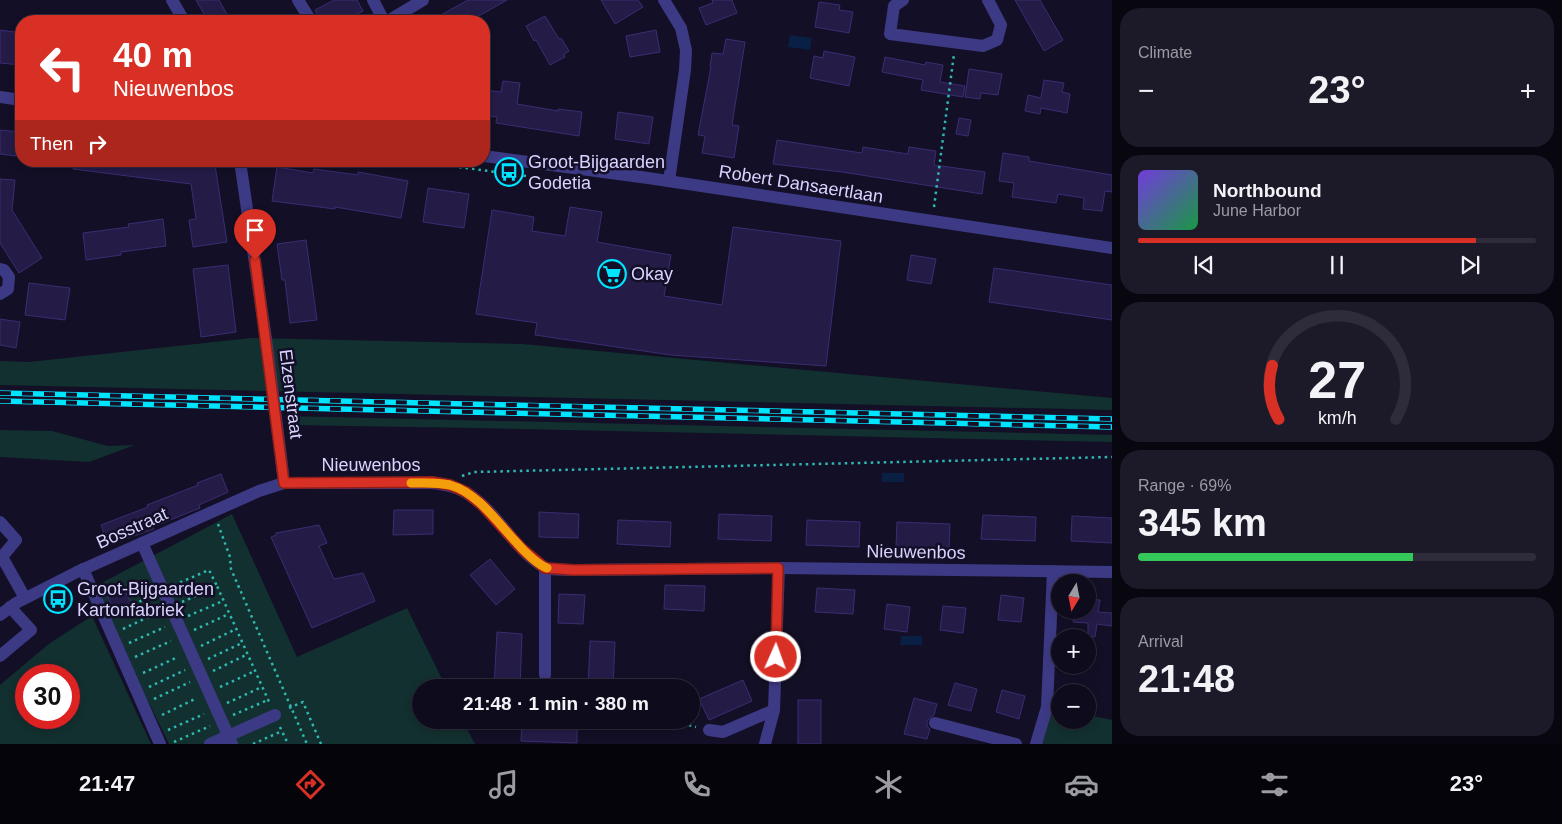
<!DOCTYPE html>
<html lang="en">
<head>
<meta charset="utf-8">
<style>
	:root { --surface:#0e0b1c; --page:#1c1929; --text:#f1f3f6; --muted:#9b9ba3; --line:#2e2b3b; --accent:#d93025 }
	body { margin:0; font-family:Arial,sans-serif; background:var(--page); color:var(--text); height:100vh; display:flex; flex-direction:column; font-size:19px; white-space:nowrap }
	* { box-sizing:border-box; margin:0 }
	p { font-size:16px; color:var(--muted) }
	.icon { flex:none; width:28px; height:28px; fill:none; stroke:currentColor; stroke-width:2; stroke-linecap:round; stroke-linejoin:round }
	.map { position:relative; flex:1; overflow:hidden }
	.sheet { display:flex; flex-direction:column; gap:8px; padding:8px; background:#08060f; width:450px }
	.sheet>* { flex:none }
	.hud { position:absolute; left:15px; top:15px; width:475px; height:152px; border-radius:20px; box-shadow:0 2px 8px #0003,0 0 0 1px var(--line); background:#d93025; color:#fff; overflow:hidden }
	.needle { width:32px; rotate:190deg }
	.buttons { position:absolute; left:1051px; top:574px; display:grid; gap:10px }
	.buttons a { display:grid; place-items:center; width:45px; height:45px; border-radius:50%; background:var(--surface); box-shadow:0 2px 8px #0003,0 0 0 1px var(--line); font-size:25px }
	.speed { position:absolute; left:15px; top:664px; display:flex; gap:10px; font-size:25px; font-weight:700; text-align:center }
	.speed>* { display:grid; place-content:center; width:65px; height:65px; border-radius:50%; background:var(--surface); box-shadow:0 2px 8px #0003,0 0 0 1px var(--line); line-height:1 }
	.speed .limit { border:8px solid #d22; background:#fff; color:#111 }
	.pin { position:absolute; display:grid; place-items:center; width:42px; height:42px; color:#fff; margin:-51px -21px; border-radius:50% 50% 50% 0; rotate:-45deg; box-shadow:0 0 5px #0007 }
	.pin .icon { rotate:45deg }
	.me { position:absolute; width:55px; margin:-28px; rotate:2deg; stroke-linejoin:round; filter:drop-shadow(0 0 4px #0008) }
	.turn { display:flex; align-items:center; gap:18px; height:105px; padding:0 15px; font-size:22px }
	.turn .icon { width:65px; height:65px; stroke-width:2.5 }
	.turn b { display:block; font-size:35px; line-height:42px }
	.then { display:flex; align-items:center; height:48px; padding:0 15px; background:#0003; gap:10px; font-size:19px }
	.big { font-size:38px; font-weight:700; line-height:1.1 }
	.sheet .card { flex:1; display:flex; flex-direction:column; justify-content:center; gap:8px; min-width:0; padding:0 18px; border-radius:20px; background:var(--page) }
	.sheet .dial { align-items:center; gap:0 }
	.dial svg { height:130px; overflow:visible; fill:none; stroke:var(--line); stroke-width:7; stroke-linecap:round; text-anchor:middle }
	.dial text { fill:var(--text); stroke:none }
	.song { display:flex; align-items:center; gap:15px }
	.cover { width:60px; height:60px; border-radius:8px; background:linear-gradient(135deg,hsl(260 70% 55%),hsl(140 70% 35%)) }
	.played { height:5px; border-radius:2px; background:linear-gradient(90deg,var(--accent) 85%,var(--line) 85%) }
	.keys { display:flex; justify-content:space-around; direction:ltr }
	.heat { display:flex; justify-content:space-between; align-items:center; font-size:28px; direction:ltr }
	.charge { height:8px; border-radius:4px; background:linear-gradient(90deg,#34c759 69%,var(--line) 0) }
	.trip { position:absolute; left:412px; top:679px; width:288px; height:50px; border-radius:25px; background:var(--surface); box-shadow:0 2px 8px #0003,0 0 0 1px var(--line); font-weight:700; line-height:50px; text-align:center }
	.menu { display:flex; height:80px; justify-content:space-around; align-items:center; background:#06040b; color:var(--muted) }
	.menu .icon { width:35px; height:35px }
	.menu .active { color:var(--accent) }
	.menu b { font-size:22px; color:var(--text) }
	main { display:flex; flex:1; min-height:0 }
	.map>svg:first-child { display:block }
	.green { fill:#12302f; fill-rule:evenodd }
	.water { fill:#0a1f44 }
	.building { fill:#241b47; stroke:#3b2d73 }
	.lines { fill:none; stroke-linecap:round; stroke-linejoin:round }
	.path { stroke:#2fb8b0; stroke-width:2.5; stroke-dasharray:2.5 4; stroke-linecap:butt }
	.minor { stroke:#3d3a85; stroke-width:12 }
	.rail-casing { stroke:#00e5ff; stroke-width:5.5 }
	.rail { stroke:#130f26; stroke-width:4; stroke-dasharray:11; stroke-linecap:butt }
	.minor-bridge { stroke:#3d3a85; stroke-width:12 }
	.route-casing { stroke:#8d1f18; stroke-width:12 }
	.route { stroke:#d93025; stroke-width:9 }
	.slow { stroke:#f59e0b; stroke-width:9 }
	.labels { text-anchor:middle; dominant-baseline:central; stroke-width:5; stroke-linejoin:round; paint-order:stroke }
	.poi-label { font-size:18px; fill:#d9d4ff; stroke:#130f26; text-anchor:start }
	.street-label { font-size:18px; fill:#d9d4ff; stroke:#130f26 }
</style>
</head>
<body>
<main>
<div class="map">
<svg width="1112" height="744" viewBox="0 0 1112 744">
	<rect width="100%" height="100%" fill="#130f26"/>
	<!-- green -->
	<g class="green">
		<path d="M251 338 522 344 1112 398V410L0 385V361L29 362Z"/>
		<path d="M286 416 1112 435V442L475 428 288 425Z"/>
		<path d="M0 430 52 431 108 446 135 445 89 462 0 457Z"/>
		<path d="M232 514 297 657 407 608 446 687 421 688V720H462L475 744H169L92 588Z"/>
		<path d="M92 616 151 744H0V685L50 643ZM26 675H69V718H26Z"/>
		<path d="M1047 707 1060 710V720H1088V715L1112 720V744H1036Z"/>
	</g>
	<!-- water -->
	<g class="water">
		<path d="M790 35 812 38 810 50 788 47Z"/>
		<rect x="882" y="473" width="22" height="9"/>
		<path d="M901 636H922V645H900Z"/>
	</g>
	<!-- building -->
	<g class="building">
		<path d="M196 0H219L229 18 223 21H208Z"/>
		<path d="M334 0H357L363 11 344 21H321L315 10Z"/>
		<path d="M468 0H507L470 21H430Z"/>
		<path d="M601 0H638L643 7 615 24Z"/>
		<path d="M712 0H732L737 13 706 25 699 8 713 3Z"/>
		<path d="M1015 0H1040L1063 40 1044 51Z"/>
		<path d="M819 2 840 5 839 10 853 12 849 33 815 27Z"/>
		<path d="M545 16 559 39 561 38 569 51 564 54 565 57 550 65 536 40 534 41 526 26Z"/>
		<path d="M0 30 21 33V65L0 63Z"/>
		<path d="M656 30 660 52 630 57 626 36Z"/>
		<path d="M726 39 745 42 732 125 739 126 734 158 702 153 705 136 698 135 711 67H710L712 53 723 54Z"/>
		<path d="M824 51 855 57 849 86 810 78 814 56 823 58Z"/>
		<path d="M885 57 925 65 926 62 943 65 940 82 965 86 963 97 921 90 923 80 882 72Z"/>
		<path d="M969 69 1002 74 998 95 981 93 980 99 965 97Z"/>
		<path d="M1044 80 1064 83 1062 92 1070 94 1067 113 1041 108 1040 114 1025 111 1028 95 1041 98Z"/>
		<path d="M503 81 520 83 517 104 558 111V109L582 112 579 136 496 123 497 117 484 115V90L501 92Z"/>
		<path d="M618 112 653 117 649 144 615 139Z"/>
		<path d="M959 118 971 120 968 136 956 134Z"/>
		<path d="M0 130 19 132 16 156 0 154Z"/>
		<path d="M777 140 862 153 863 147 908 154 909 147 936 151 934 165 985 172 982 194 842 172 773 164Z"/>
		<path d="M1003 153 1029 157V161L1112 175V192L1105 191 1102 211 1083 209 1084 198 1058 194 1056 203 1012 197 1014 183 999 181Z"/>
		<path d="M74 161H180V167L215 165 227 242 193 247 189 220 196 219 191 184 73 169Z"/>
		<path d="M277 167 313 173 314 169 358 175V172L408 181 401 218 335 207V209L272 201Z"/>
		<path d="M0 179 15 180 12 210 42 258 19 273 0 243Z"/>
		<path d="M428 188 469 194 464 228 423 222Z"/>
		<path d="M570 207 602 212 597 242 671 255 664 296 722 305 733 227 841 241 826 366 671 355 535 335 537 323 476 314 492 210 534 217 532 231 565 236Z"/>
		<path d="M163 219 166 246 121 252V255L86 260 83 233 129 227 128 224Z"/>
		<path d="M306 240 317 320 290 323 285 280H282L277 244Z"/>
		<path d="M911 255 936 259 931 284 907 280Z"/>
		<path d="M228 265 236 332 201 337 193 269Z"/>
		<path d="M994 268 1112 285V320L989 302Z"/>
		<path d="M29 283 70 288 65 320 25 315Z"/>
		<path d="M0 319 20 322 16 348 0 345Z"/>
		<path d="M221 474 228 492 199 505 200 508 153 527 154 529 108 545 101 525 148 507 147 505 198 485 197 483Z"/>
		<path d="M394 510H433V534L393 535Z"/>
		<path d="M539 512 579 514 578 538 539 537Z"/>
		<path d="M719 514 772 516 771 541 718 539Z"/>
		<path d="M983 515 1036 517 1035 541 981 539Z"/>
		<path d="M1072 516 1112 518V543L1071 541Z"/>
		<path d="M618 520 671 522 670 547 617 544Z"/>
		<path d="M807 520 860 522 859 547 806 545Z"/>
		<path d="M897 522 950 524 949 549 896 546Z"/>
		<path d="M319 525 327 543 319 546 334 579 363 573 375 601 312 628 271 537 276 535V533Z"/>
		<path d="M490 559 515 589 496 605 470 575Z"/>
		<path d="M122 585 131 603 114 611 106 593Z"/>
		<path d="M665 585 705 586 704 611 664 609Z"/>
		<path d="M817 588 855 590 853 614 815 612Z"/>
		<path d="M559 594 585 595 583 624 558 623Z"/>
		<path d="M1001 595 1024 598 1021 622 998 620Z"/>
		<path d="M1088 599 1100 600 1098 612 1112 613V626L1097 624 1095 637 1088 636V623L1073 622 1075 610H1088Z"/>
		<path d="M887 604 910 607 907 632 884 629Z"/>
		<path d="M943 606 966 608 963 633 940 630Z"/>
		<path d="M497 632 522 634 520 688H494Z"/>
		<path d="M590 641 615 642 613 688H588Z"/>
		<path d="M743 680 752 701 709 720 699 699Z"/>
		<path d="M955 683 977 689 971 711 948 705Z"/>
		<path d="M1002 690 1025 696 1019 719 996 712Z"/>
		<path d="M914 698 937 704 934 715 927 721V726L930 729 927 739 904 734Z"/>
		<rect x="798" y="700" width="23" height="44"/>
		<path d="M522 720H577V743L521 741Z"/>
	</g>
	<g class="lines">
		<!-- path -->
		<g class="path">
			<path d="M414 161 533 177"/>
			<path d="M934 207 954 54"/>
			<path d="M462 476 474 472 1112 457"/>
			<path d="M218 524 230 557 231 569 307 744"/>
			<path d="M174 585 209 570 217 586"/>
			<path d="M182 602 217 586 270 704"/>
			<path d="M116 613 151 596"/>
			<path d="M188 616 223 601"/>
			<path d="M123 629 159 612"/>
			<path d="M194 630 229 614"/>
			<path d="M129 643 165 627"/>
			<path d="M201 646 236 629"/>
			<path d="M135 657 171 641"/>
			<path d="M208 659 242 643"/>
			<path d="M213 671 248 654"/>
			<path d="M143 673 178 657"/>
			<path d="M555 682 565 688"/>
			<path d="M149 687 185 670"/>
			<path d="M220 687 255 671"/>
			<path d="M154 699 190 682"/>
			<path d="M227 703 262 687"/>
			<path d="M289 708 303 702 321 744"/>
			<path d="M162 715 197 698"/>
			<path d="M233 715 268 700"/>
			<path d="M602 720 608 726 661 720"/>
			<path d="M670 720 696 727"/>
			<path d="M280 727 288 744"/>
			<path d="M168 730 204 714"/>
			<path d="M174 742 210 726"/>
			<path d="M253 744 282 731"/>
		</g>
		<!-- minor -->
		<g class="minor">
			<path d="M172 0 184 21"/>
			<path d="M298 0 311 21"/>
			<path d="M373 0 384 21"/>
			<path d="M664 0 681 28 686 50 685 70 669 181"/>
			<path d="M903 0 894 6 890 34 983 46 997 40 1001 25 988 0"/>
			<path d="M388 21 423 0"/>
			<path d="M0 97 21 100"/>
			<path d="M484 156 648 178 1112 248"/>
			<path d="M240 161 266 339"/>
			<path d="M0 269 4 270 9 277 8 289 0 294"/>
			<path d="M281 457 284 483"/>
			<path d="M0 522 16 540 2 557 25 598"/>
			<path d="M142 543 232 744"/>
			<path d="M83 569 160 744"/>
			<path d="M0 615 16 603 77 572 259 491 284 483H432C443 484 455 486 465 492 497 510 512 548 544 567 551 571 566 569 574 570L779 568 1112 572"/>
			<path d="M0 656 31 630 10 607"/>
			<path d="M545 675V568"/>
			<path d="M935 723 1016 744"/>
			<path d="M709 730 723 732 774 710"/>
			<path d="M210 744 275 715"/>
			<path d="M765 744 774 710 779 568"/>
			<path d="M1036 744 1047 707 1053 571"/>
		</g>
		<defs>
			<g id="rail">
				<path d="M0 393 1112 419"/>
				<path d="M0 401 1112 427"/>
			</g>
		</defs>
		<!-- rail casing -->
		<use href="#rail" class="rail-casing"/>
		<!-- rail -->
		<use href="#rail" class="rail"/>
		<!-- minor-bridge -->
		<path class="minor-bridge" d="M266 339 281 457"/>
	</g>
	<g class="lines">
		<defs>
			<path id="route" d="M255 260 284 483 432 482 450 485 466 492 482 505 522 549 545 568 574 570 778 568 776 657"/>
		</defs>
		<!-- route casing -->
		<use href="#route" class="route-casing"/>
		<!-- route -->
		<use href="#route" class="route"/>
		<!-- slow -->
		<path class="slow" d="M411 483C424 483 437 482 450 485 478 493 498 523 517 543 525 552 536 564 547 568"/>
	</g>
	<!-- icons -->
	<defs>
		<symbol id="bus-ring" viewBox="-11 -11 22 22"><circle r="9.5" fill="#130f26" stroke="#00e5ff" stroke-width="1.5"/><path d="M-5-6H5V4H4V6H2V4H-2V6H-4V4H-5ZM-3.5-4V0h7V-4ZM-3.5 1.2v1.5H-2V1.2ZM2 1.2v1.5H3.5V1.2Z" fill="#00e5ff"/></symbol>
		<symbol id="supermarket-ring" viewBox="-11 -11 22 22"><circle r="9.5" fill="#130f26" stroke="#00e5ff" stroke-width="1.5"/><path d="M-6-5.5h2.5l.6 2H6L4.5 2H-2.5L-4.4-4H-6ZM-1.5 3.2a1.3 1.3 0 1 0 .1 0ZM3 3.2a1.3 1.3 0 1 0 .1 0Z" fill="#00e5ff"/></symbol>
	</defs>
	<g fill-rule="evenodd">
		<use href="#bus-ring" x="493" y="156" width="32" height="32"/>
		<use href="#supermarket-ring" x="596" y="258" width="32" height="32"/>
		<use href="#bus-ring" x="42" y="583" width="32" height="32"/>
	</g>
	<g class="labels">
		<!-- poi labels -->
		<g class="poi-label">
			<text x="528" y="162">Groot-Bijgaarden<tspan x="528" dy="21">Godetia</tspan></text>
			<text x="631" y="274">Okay</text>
			<text x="77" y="589">Groot-Bijgaarden<tspan x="77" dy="21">Kartonfabriek</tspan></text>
		</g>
		<!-- street labels -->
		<g class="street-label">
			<text transform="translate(801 184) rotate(9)">Robert Dansaertlaan</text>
			<text transform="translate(291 394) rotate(83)">Elzenstraat</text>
			<text x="371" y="465">Nieuwenbos</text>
			<text transform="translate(132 528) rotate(-24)">Bosstraat</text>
			<text transform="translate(916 552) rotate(1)">Nieuwenbos</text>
		</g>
	</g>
</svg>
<div class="buttons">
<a><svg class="needle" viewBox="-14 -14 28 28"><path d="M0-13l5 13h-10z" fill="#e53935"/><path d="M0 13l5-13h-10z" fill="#9b9ba3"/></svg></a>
<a>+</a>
<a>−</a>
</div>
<div class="speed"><div class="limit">30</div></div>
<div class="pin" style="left:255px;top:260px;background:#d93025"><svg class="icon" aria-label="arrive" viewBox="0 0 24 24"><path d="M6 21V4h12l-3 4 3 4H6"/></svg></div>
<svg class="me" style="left:776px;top:657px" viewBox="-20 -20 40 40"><circle r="17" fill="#d93025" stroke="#fff" stroke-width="3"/><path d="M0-11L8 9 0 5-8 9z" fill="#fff"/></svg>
<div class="trip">21:48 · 1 min · 380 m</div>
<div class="hud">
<div class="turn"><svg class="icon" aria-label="left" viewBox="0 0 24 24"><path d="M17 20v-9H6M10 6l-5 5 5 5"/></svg><div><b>40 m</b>Nieuwenbos</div></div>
<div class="then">Then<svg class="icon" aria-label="right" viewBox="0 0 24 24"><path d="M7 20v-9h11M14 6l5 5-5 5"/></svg></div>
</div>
</div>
<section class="sheet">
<div class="card"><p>Climate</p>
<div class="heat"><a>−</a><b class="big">23°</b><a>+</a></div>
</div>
<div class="card">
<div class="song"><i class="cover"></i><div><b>Northbound</b><p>June Harbor</p></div></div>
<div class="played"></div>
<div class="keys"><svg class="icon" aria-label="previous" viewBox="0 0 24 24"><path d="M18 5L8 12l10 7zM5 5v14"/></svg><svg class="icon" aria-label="pause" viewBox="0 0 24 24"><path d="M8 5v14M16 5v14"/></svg><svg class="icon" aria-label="next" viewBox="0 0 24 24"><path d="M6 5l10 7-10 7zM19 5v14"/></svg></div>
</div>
<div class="card dial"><svg viewBox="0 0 100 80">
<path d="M14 69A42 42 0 1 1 86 69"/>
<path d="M14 69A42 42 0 0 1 10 36" stroke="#d93025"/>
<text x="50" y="56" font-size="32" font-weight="700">27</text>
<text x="50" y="72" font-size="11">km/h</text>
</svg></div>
<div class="card"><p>Range · 69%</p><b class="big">345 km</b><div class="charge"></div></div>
<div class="card"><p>Arrival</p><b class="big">21:48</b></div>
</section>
</main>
<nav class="menu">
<b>21:47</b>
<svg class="icon active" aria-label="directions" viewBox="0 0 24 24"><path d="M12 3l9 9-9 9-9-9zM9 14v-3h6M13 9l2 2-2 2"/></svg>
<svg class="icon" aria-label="music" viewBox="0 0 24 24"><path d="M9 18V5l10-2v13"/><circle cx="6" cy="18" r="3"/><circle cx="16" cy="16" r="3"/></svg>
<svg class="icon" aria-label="phone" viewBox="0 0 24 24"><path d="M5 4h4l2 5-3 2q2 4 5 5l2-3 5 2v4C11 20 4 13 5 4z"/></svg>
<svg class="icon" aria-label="climate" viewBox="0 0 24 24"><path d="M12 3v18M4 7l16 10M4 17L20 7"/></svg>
<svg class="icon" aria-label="car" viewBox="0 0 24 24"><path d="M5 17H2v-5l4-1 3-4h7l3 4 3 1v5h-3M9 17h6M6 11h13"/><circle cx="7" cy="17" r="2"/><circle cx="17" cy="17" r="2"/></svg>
<svg class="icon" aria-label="filters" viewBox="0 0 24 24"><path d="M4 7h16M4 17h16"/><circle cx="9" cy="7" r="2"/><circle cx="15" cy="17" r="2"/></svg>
<b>23°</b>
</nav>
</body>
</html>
